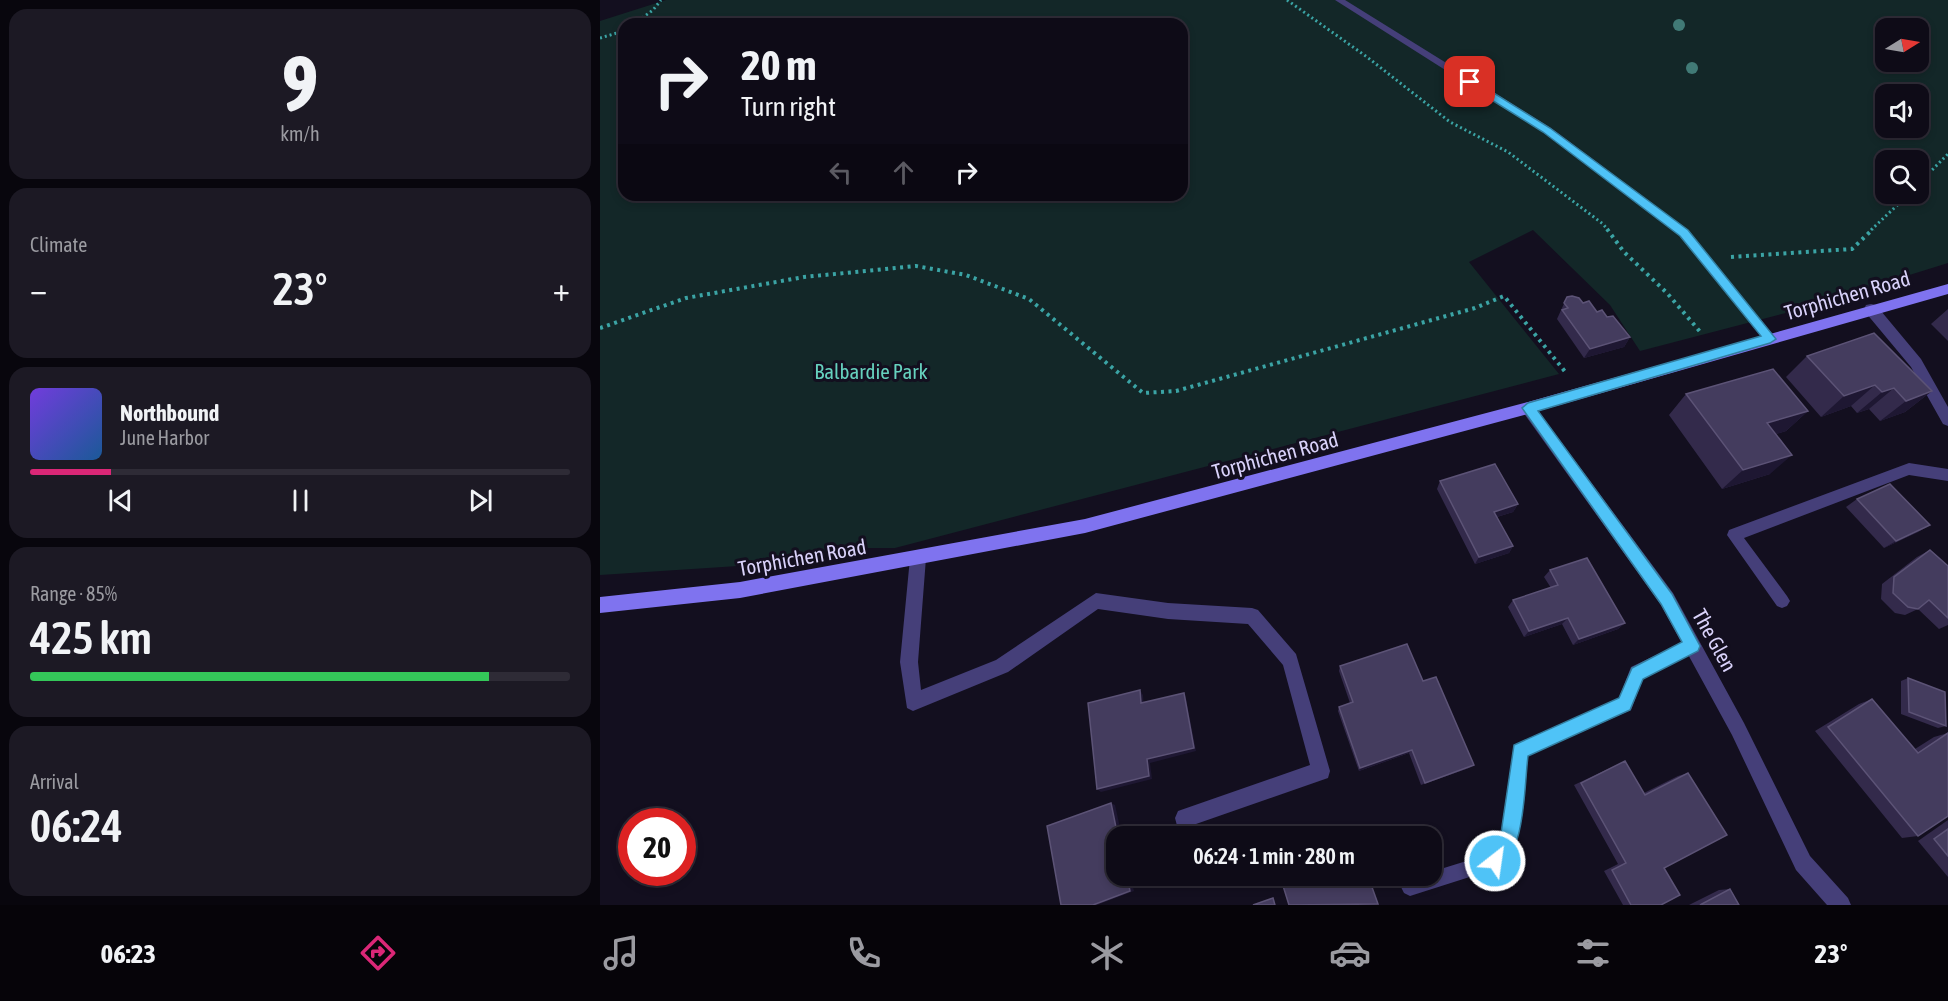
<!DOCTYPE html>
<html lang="en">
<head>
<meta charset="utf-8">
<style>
	:root { --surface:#0e0b17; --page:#1c1924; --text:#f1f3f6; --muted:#9b9ba1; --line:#2e2b36; --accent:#db2777 }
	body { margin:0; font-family:"Asap Condensed",sans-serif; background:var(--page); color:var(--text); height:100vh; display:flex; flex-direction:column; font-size:22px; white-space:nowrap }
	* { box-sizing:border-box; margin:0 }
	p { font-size:20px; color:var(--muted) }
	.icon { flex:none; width:33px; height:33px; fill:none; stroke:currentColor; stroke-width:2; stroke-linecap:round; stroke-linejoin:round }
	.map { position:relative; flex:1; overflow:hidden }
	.drawer { display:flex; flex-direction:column; gap:9px; padding:9px; background:#08060d; width:600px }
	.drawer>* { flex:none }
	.hud { position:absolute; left:18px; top:18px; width:570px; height:183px; border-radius:18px; box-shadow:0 3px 9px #0003,0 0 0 2px var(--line); background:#0e0b17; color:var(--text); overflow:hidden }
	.needle { width:39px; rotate:79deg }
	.controls { position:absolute; left:1275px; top:18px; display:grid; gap:12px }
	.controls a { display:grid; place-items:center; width:54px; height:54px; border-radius:12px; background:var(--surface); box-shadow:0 3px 9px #0003,0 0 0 2px var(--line); font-size:30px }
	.speed { position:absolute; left:18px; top:808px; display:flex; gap:12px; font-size:30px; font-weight:700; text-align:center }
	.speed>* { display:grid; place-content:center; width:78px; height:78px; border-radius:50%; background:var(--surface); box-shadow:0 3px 9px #0003,0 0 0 2px var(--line); line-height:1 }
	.speed .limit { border:9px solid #d22; background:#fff; color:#111 }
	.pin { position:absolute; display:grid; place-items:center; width:51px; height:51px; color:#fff; margin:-26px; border-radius:12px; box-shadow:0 3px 9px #0006 }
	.me { position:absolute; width:66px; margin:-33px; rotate:30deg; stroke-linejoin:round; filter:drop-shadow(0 0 4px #0008) }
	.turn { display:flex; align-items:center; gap:21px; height:126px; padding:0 24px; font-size:27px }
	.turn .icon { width:78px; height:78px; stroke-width:2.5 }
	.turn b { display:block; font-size:42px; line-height:51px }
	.lanes { display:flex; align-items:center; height:57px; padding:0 24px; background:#0003; justify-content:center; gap:30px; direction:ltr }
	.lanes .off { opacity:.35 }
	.big { font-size:45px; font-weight:600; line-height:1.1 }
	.drawer .tile { flex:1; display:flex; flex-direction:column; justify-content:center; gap:9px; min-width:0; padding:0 21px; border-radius:18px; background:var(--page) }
	.drawer .dial { align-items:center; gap:0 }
	.dial b { font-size:78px; line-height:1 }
	.song { display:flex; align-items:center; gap:18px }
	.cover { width:72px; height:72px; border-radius:9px; background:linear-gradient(135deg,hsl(260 70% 55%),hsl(210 70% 35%)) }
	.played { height:6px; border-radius:3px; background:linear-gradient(90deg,var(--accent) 15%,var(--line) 15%) }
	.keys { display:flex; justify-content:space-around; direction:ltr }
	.heat { display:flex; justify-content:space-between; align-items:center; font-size:33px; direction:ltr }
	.charge { height:9px; border-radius:4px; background:linear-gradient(90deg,#34c759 85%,var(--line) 0) }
	.trip { position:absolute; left:506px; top:826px; width:336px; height:60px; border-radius:18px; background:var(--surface); box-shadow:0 3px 9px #0003,0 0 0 2px var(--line); font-weight:600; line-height:60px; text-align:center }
	.tabs { display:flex; height:96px; justify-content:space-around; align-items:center; background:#060409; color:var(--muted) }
	.tabs .icon { width:42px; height:42px }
	.tabs .selected { color:var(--accent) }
	.tabs b { font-size:27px; color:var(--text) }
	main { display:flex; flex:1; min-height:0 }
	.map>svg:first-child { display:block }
	.green { fill:#132728; fill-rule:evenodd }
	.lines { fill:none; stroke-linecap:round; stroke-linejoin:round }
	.path-far1 { stroke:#3ba4a5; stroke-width:3; stroke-dasharray:2 3; stroke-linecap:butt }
	.path { stroke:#3ba4a5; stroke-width:4; stroke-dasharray:3 4.5; stroke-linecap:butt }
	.lane { fill:#453f79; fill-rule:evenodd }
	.street { fill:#453f79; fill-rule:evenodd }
	.secondary { fill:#7f73ef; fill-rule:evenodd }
	.tree { fill:#417a76 }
	.wall { fill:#332a4b }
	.shaded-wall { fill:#1e1732 }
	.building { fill:#443c5e; stroke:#5c5376; stroke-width:1.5 }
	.route { fill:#4fc3f7; stroke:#337fa1; stroke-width:1.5 }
	.labels { text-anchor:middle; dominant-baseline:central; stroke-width:6; stroke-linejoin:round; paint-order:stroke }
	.street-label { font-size:21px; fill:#d9d2fa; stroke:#130f1f }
	.park-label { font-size:21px; fill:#66d1be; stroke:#130f1f }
</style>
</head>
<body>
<main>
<section class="drawer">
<div class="tile dial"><b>9</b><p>km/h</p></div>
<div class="tile"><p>Climate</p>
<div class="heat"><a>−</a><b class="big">23°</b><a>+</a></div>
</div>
<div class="tile">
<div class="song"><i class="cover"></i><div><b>Northbound</b><p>June Harbor</p></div></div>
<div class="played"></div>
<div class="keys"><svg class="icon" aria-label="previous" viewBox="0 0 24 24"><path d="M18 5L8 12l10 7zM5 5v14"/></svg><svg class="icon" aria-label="pause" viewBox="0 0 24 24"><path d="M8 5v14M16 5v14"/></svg><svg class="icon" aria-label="next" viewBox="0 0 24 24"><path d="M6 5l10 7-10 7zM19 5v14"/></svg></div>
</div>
<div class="tile"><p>Range · 85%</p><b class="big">425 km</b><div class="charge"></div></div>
<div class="tile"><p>Arrival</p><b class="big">06:24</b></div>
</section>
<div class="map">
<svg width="1348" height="905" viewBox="0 0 1348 905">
	<rect width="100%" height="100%" fill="#130f1f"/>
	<!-- green -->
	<path class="green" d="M66 0H1348V263L1197 310 1040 351 1010 305 933 230 869 262 959 374 295 548H264L138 566 0 575V21ZM24 24H582V195H24ZM1286 28H1318V62H1286ZM1286 94H1318V128H1286ZM1286 160H1318V194H1286Z"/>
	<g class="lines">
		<!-- path-far1 -->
		<g class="path-far1">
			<path d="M687 0 767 57 850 122 908 152 1003 224 1008 230"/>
			<path d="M34 24 53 10 61 0"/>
			<path d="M0 38 24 31"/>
			<path d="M1318 184 1348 154"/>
			<path d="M1271 230 1309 194"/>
		</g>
		<!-- path -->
		<g class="path">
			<path d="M1007 229 1024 252 1067 293 1102 334"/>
			<path d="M1131 257 1252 249 1273 229"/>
			<path d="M0 328 86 298 204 277 316 266 366 275 429 299 543 393 576 391 875 308 904 296 967 374"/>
		</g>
		<!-- lane -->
		<g class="lane">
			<path d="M735 0H745L951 128 1088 230 1174 336 1176 339 1174 342H1166L1080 236 943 132Z"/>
			<path d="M1309 463 1348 469V481L1309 475 1144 538 1187 596 1190 601 1187 606 1182 608 1177 606 1127 535 1129 530Z"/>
			<path d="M1092 638 1098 641 1100 646 1098 651 1043 679 1031 710 928 756 917 844 901 867 810 896 804 893 801 887 804 881 816 876H831V872L889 854 900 840 914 745 1019 698 1031 667Z"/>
		</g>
		<!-- street -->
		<g class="street">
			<path d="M1271 304 1276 305 1321 359 1348 407V426L1343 424 1311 367 1266 313 1264 309 1266 305Z"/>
			<path d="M928 402 933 404 1073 593 1144 723 1210 856 1248 898 1251 905H1227L1196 870 1132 735 1061 605 923 412 921 408 923 404Z"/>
			<path d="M318 550 324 553 326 558 318 662 321 690 396 660 496 593 568 603 652 608 658 610 696 654 730 771 728 778 596 824 600 837H580L575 818 578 811 710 765 683 665 648 624 568 619 498 609 408 672 313 711 307 708 300 662 310 558 312 553Z"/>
		</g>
		<!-- secondary -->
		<path class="secondary" d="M1348 284V294L928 414 485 533 140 598 0 613V597L140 582 485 519 928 402Z"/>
	</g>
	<!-- trees -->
	<g class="tree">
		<circle cx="1079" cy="25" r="6"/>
		<circle cx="1092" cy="68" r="6"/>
	</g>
	<!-- wall -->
	<g class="wall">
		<path d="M967 297 983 303 1007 317 1030 337 1024 347 984 358 957 319Z"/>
		<path d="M1348 309V341L1331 324Z"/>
		<path d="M1207 356 1332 391 1305 412 1280 421 1269 409 1257 413 1251 406 1221 417 1186 377Z"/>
		<path d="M1086 394 1208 411 1186 431 1176 434 1170 474 1122 489 1069 415Z"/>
		<path d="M840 481 918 504 913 512 897 517 913 546 909 553 875 564 837 489Z"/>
		<path d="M1257 499 1330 525 1318 532 1284 548 1246 507Z"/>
		<path d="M1330 550 1348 566V625L1339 629 1318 609 1305 615 1295 613 1281 599 1282 584 1317 557Z"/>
		<path d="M950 570 1025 623 1018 629 973 645 962 624 924 637 908 607 913 600 951 588 944 577Z"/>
		<path d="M740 666 823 681 874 765 869 768 821 785 809 753 759 771 738 711 739 707 750 703 739 671Z"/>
		<path d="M1308 678 1346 726 1338 728 1301 714V681Z"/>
		<path d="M1272 699 1315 749 1334 737 1348 733 1318 836 1302 838 1215 731 1259 704Z"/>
		<path d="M1025 761 1044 793 1078 776 1088 773 1064 868 1061 905H1023L1004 871 1018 864 974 785Z"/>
		<path d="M1348 820V877L1318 841Z"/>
		<path d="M1130 889 1139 905H1089L1119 890Z"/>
	</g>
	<!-- shaded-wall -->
	<g class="shaded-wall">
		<path d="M1030 337 1024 347 984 358 990 349Z"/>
		<path d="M1275 385 1251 406 1221 417 1244 396Z"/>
		<path d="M1294 388 1269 409 1257 413 1282 392Z"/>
		<path d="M1332 391 1305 412 1280 421 1306 401Z"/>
		<path d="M1208 411 1186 431 1147 443 1167 423Z"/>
		<path d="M1192 455 1170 474 1122 489 1143 470Z"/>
		<path d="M918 504 913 512 890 519 894 512Z"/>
		<path d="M1330 525 1318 532 1284 548 1296 541Z"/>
		<path d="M913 546 909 553 875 564 879 557Z"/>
		<path d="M968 618 962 624 924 637 929 631Z"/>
		<path d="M1025 623 1018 629 973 645 979 639Z"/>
		<path d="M540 690 543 695 544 708 541 703Z"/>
		<path d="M584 693 586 698 596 751 550 763 552 779 501 792 497 789 547 759Z"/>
		<path d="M812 750 809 753 759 771 760 768Z"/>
		<path d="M874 765 869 768 821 785 825 783Z"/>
		<path d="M511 803 515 805 522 837H518Z"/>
		<path d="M527 876H530L534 891 497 905H493Z"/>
	</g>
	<!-- building -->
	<g class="building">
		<path d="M972 296 979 298 983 303 989 301 997 312 1002 310 1007 317 1013 316 1030 337 990 349 962 310 968 308 964 303 967 297Z"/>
		<path d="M1274 333 1332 391 1306 401 1294 388 1282 392 1275 385 1244 396 1207 356Z"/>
		<path d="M1173 369 1208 411 1167 423 1192 455 1143 470 1086 394Z"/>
		<path d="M895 464 918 504 894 512 913 546 879 557 840 481Z"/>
		<path d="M1290 484 1330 525 1296 541 1257 499Z"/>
		<path d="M1330 550 1348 566V618L1329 600 1318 609 1308 607 1293 593 1294 577Z"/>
		<path d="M987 558 1025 623 979 639 968 618 929 631 913 600 958 585 950 570Z"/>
		<path d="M807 644 823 681 836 677 874 765 825 783 812 750 760 768 739 707 753 702 740 666Z"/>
		<path d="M1308 678 1345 692 1346 726 1309 712Z"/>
		<path d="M540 690 541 703 584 693 594 748 547 759 549 776 497 789 488 703Z"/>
		<path d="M1272 699 1318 753 1348 733V816L1318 836 1228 727Z"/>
		<path d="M1025 761 1045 795 1088 773 1127 835 1064 868 1080 895 1061 905H1031L1012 870 1026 863 981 783Z"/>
		<path d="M511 803 518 837H516V876H527L530 891 493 905H461L447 826Z"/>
		<path d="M1348 829V856L1334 839Z"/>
		<path d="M680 876H768L778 904 689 905Z"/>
		<path d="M1130 889 1139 905H1100Z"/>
		<path d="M673 898 675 905H653Z"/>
	</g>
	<!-- route -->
	<path class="route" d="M866 80H873L950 128 1088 230 1176 339 1170 343 938 411 1072 594 1100 646 1098 651 1043 679 1030 710 928 756C924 786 926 857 895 870L888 867 886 861 900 840 914 745 1019 698 1032 668 1082 642 1061 604 922 408 928 403 1161 336 1080 236 943 132 866 84Z"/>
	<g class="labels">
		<!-- street labels -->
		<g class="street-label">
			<text transform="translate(1247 295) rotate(-16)">Torphichen Road</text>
			<text transform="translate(675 455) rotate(-15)">Torphichen Road</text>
			<text transform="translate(202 557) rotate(-10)">Torphichen Road</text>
			<text transform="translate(1115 640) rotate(61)">The Glen</text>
		</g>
		<!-- park labels -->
		<g class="park-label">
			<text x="271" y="371">Balbardie Park</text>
		</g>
	</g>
</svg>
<div class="controls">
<a><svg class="needle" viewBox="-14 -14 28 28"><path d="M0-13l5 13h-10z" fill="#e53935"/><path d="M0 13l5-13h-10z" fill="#9b9ba1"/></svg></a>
<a><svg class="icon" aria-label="sound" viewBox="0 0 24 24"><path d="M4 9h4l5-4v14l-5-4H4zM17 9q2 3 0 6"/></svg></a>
<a><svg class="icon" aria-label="search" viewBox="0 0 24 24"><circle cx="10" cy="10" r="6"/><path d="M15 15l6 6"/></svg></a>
</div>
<div class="speed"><div class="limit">20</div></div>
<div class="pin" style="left:870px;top:82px;background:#d93025"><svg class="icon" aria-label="arrive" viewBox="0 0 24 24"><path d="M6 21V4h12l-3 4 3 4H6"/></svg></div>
<svg class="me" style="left:895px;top:861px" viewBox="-20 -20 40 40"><circle r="17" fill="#4fc3f7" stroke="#fff" stroke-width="3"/><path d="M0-11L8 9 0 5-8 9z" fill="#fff"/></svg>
<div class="trip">06:24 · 1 min · 280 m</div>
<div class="hud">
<div class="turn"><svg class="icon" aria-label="right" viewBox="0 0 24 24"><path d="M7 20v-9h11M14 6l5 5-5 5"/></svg><div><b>20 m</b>Turn right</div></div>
<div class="lanes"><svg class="icon off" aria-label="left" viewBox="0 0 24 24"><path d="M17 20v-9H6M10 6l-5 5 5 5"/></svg><svg class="icon off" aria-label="ahead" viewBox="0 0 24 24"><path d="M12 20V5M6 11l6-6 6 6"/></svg><svg class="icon" aria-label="right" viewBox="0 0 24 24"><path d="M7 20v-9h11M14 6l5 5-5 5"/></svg></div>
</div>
</div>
</main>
<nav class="tabs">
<b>06:23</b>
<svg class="icon selected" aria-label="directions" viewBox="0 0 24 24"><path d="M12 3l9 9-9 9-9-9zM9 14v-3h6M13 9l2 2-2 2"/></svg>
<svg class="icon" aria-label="music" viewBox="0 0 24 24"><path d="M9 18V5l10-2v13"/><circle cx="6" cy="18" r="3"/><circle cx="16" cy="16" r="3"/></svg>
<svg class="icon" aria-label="phone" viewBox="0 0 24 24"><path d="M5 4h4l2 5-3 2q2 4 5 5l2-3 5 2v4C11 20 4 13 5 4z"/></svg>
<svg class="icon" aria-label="climate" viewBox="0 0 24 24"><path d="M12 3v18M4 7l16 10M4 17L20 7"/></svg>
<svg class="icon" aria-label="car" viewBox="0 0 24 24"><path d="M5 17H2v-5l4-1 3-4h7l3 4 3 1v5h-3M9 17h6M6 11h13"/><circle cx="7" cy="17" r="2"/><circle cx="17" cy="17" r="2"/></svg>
<svg class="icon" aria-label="filters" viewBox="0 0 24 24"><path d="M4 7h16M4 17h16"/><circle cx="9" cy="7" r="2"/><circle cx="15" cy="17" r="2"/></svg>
<b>23°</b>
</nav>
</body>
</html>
